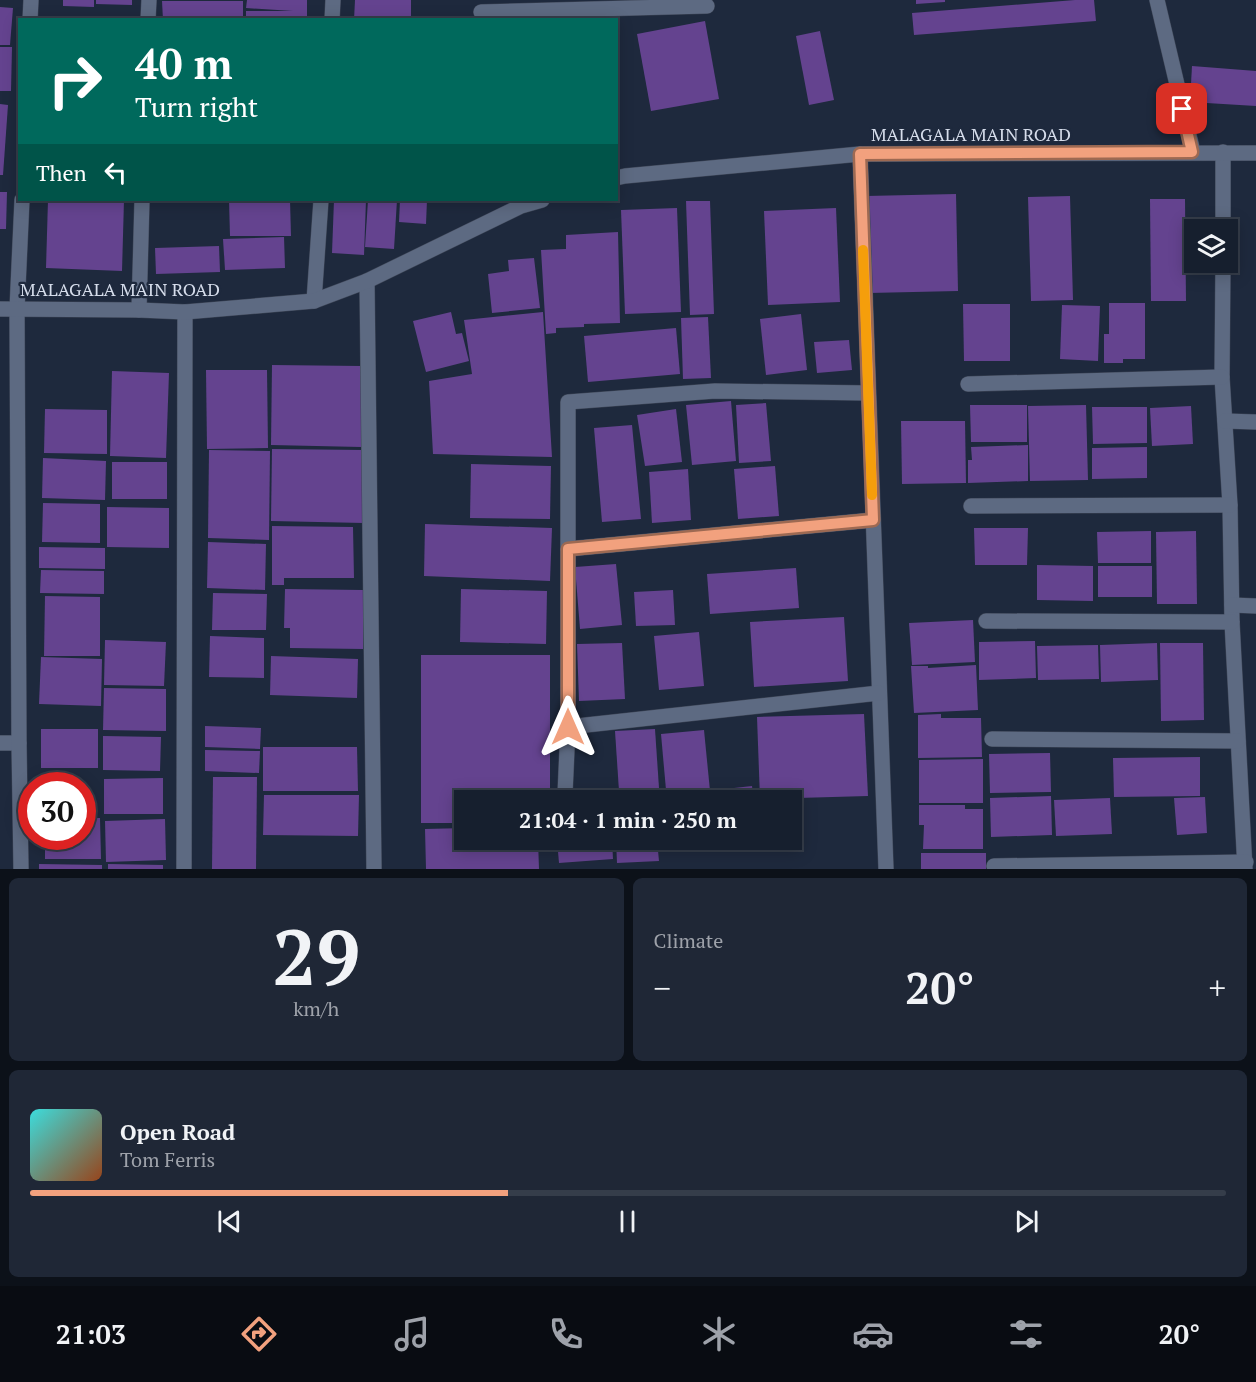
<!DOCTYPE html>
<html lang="en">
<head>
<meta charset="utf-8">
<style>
	:root { --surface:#161f2e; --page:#1f2736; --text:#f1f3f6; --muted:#9ea2aa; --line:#353d4a; --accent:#f2a17e }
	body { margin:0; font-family:"PT Serif",serif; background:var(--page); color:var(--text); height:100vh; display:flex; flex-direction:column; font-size:22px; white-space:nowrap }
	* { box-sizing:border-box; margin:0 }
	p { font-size:20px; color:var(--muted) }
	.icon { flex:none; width:33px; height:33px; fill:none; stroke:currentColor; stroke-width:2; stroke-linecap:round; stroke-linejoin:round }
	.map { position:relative; height:869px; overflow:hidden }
	.sheet { display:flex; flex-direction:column; gap:9px; padding:9px; background:#0c1119; flex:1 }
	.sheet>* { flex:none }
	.top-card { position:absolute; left:18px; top:18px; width:600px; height:183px; border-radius:0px; box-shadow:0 3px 15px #0003,0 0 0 2px var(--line); background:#00695c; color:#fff; overflow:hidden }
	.controls { position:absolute; left:1184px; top:219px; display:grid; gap:12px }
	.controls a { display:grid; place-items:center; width:54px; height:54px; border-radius:0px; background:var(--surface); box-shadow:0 3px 15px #0003,0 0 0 2px var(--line); font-size:30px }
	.speed { position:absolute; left:18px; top:772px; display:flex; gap:12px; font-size:30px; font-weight:700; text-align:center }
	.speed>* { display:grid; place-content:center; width:78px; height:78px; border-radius:50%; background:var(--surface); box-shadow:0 3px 15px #0003,0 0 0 2px var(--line); line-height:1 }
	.speed .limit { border:9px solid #d22; background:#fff; color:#111 }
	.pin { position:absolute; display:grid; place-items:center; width:51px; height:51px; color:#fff; margin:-26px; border-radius:12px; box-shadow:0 3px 9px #0006 }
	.me { position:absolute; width:66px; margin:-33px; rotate:0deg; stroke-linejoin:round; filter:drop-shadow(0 0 4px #0008) }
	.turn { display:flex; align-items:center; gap:21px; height:126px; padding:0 18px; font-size:27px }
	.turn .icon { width:78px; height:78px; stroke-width:2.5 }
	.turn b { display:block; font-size:42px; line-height:51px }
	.then { display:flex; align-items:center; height:57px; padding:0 18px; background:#0003; gap:12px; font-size:22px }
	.big { font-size:45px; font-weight:800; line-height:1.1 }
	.sheet .card { flex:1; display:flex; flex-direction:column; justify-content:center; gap:9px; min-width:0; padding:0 21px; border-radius:9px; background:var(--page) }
	.sheet .dial { align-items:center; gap:0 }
	.dial b { font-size:78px; line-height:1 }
	.song { display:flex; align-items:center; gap:18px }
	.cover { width:72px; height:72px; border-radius:9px; background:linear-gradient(135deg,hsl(180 70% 55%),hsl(20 70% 35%)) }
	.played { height:6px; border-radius:3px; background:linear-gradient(90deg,var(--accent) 40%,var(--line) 40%) }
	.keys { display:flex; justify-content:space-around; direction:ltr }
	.heat { display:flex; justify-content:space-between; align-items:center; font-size:33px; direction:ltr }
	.sheet .tiles { flex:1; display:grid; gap:9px; grid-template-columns:1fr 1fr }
	.card:last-child { grid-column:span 2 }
	.trip { position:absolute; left:454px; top:790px; width:348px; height:60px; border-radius:0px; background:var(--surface); box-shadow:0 3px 15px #0003,0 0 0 2px var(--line); font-weight:800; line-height:60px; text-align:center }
	.menu { display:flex; height:96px; justify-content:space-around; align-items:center; background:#090c12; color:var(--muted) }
	.menu .icon { width:42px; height:42px }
	.menu .on { color:var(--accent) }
	.menu b { font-size:27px; color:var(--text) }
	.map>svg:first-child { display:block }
	.building { fill:#64438f }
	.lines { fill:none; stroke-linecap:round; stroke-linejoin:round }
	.minor-casing { stroke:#3e4657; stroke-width:16 }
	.tertiary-casing { stroke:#3e4657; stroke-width:16 }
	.minor { stroke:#5d6a82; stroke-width:15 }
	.tertiary { stroke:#5d6a82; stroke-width:15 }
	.route-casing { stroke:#9d6952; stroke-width:15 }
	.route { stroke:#f2a17e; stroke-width:10 }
	.slow { stroke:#f59e0b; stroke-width:10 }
	.labels { text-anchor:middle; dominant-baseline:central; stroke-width:4.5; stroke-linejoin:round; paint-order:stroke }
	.street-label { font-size:18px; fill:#d6ddeb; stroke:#1e293d }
</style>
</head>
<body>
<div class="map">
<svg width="1256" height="869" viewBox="0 0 1256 869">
	<rect width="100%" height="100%" fill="#1e293d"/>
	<!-- building -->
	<g class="building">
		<path d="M63 0H94V7L63 6Z"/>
		<path d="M96 0H132V5L96 4Z"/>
		<path d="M247 0H307V20H246V11H293L246 8Z"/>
		<path d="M355 0H411V20H354Z"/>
		<path d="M916 0H945V2L916 4Z"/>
		<path d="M1075 0H1094L1096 21 914 35 912 13Z"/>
		<path d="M162 1H243V20H163Z"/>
		<path d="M0 7 13 8 10 45H0Z"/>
		<path d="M705 21 719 99 651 111 637 34Z"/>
		<path d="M820 31 834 100 809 105 796 36Z"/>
		<path d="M0 47H12L11 91H0Z"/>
		<path d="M1192 66 1256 71V106L1190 102Z"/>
		<path d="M0 104 8 105 3 175H0Z"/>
		<path d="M0 192H7L6 229H0Z"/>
		<path d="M956 194 958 291 869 293 866 196Z"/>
		<path d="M1070 196 1073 300 1031 301 1028 197Z"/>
		<path d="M1150 199H1185L1186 301H1151Z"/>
		<path d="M48 200H124L122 271 46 268Z"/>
		<path d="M229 200H290L291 236H230Z"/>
		<path d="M334 200H366L364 255 332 253Z"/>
		<path d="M368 200H397L394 249 365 247Z"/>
		<path d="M400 200H427L426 224 399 222Z"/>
		<path d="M686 201H710L714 314 690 315Z"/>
		<path d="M677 208 681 312 625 314 621 210Z"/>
		<path d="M836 208 840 302 768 305 764 211Z"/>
		<path d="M618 232 620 323 584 324V327L556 328V333L546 334 541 250 566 249V235Z"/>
		<path d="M284 237 285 268 225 270 223 239Z"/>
		<path d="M219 246 220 272 156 274 155 248Z"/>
		<path d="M534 258 540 308 492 313 488 274 509 271 508 260Z"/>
		<path d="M1109 303H1145V359H1123V363H1104V334H1109Z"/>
		<path d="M963 304H1010V361H964Z"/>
		<path d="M1062 305 1100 306 1098 361 1060 359Z"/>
		<path d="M451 312 456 334 462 333 469 361 426 372 413 321Z"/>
		<path d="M543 312 552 457 433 454 429 381 472 374 464 320Z"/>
		<path d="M801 314 807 370 766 375 760 319Z"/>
		<path d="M708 317 711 378 683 379 681 318Z"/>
		<path d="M676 328 680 374 588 382 584 336Z"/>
		<path d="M849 340 852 370 817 373 814 342Z"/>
		<path d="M272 365 362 366 361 447 271 445Z"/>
		<path d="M206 370H267L268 448 207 449Z"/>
		<path d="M112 371 169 373 166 458 110 456Z"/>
		<path d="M731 401 736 461 692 465 686 405Z"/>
		<path d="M766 403 771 461 739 463 736 405Z"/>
		<path d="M970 405H1027V442H971Z"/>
		<path d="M1086 405 1088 480 1030 481 1028 406Z"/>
		<path d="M1191 406 1193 444 1152 446 1150 408Z"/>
		<path d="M1092 407H1147V443L1093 444Z"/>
		<path d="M45 409 107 410V454L44 453Z"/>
		<path d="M676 409 682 462 645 466 637 415Z"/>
		<path d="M901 421H965L966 483 902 484Z"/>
		<path d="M632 425 641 519 602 522 594 428Z"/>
		<path d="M1028 445V481L968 483V460H972L971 447Z"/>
		<path d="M1147 447V478L1092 479V448Z"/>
		<path d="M272 449 364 450V523L271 521Z"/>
		<path d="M209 450 270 451 269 540 208 538Z"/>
		<path d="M43 458 106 461 105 500 42 498Z"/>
		<rect x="112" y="462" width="55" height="37"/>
		<path d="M471 464 551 466 550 519 470 518Z"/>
		<path d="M775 466 779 516 738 519 734 469Z"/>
		<path d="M688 469 691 520 652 523 649 472Z"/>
		<path d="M43 503 100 504V543L42 542Z"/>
		<path d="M107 507 169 508V548L107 547Z"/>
		<path d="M425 524 552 528 550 581 424 576Z"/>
		<path d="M272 526 353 527 354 578H284V585H272Z"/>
		<path d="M974 528H1028L1027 565H975Z"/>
		<path d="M1151 531V563H1098L1097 532Z"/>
		<path d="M1196 531 1197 604H1157L1156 532Z"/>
		<path d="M208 542 266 544 265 590 207 588Z"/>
		<path d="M39 547 105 548V569L39 568Z"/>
		<path d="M616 564 622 625 580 629 575 567Z"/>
		<path d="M1037 565 1093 566V601L1037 600Z"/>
		<rect x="1098" y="566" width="54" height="31"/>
		<path d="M796 568 799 608 710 614 707 574Z"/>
		<path d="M41 570 104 571V594L40 593Z"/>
		<path d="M285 589 363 590V649L290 648V628H284Z"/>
		<path d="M461 589 547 591 546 644 460 642Z"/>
		<path d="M673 590 675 625 636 626 634 592Z"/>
		<path d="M213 593 267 594 266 630H212Z"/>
		<path d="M45 596 100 597V656H44Z"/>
		<path d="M844 617 848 681 754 687 750 622Z"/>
		<path d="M973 620 975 662 912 665 909 623Z"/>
		<path d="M699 632 704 686 659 690 654 636Z"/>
		<path d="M210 636 264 638V678L209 677Z"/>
		<path d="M105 640 166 642 164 686 104 685Z"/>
		<path d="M1035 641 1036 678 979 680V642Z"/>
		<path d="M622 643 625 699 579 701 577 644Z"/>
		<path d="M1157 643 1158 680 1101 682 1100 645Z"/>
		<path d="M1160 643H1203L1204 720 1161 721Z"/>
		<path d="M1098 645 1099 679 1038 680 1037 646Z"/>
		<path d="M421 655H550V801H465V823H421Z"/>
		<path d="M271 656 358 659 357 698 270 695Z"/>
		<path d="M41 657 102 659 101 706 39 704Z"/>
		<path d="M976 665 978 710 914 713 911 666H928V668Z"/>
		<path d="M104 688 166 689V731L103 730Z"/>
		<path d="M864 714 868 796 760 799 757 717Z"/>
		<path d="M941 714V718H981L982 757 918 758V715Z"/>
		<path d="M205 726 261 728 260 749 205 747Z"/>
		<rect x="41" y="729" width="57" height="39"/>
		<path d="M655 729 659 788 619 791 615 731Z"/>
		<path d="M704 730 711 801H667L661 734Z"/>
		<path d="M103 736 161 737 160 771 103 770Z"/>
		<path d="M263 747H357L358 791H263Z"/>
		<path d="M205 750 260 751 259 773 205 771Z"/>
		<path d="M1050 753 1051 792 990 793 989 754Z"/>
		<path d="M1200 757V796L1114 797 1113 758Z"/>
		<path d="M983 759V803H919V760Z"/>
		<path d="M213 777H257L256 869H212Z"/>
		<path d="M163 778V814H104V779Z"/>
		<path d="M752 786 754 801H717L716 790Z"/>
		<path d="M264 795H359L358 836 263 835Z"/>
		<path d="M1051 796 1052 835 991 837 990 798Z"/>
		<path d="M608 797 609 801H574V799Z"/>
		<path d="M1205 797 1207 833 1177 835 1174 798Z"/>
		<path d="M1110 798 1112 834 1056 836 1054 800Z"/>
		<path d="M919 805H965V809H983V849H923L924 825H919Z"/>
		<path d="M82 818H100L101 859H45V837H82Z"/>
		<path d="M165 819 166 860 106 862 105 821Z"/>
		<path d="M465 828V840H538L539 869H426L425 829Z"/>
		<path d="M557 840H612L613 859 559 863Z"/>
		<path d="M616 840H657L659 861 617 863Z"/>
		<path d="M671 840H715V845L672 849Z"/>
		<rect x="921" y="853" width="65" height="16"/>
		<path d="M39 864 102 865V869H39Z"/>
		<path d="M108 864 163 865V869H108Z"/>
	</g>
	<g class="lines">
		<defs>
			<g id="minor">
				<path d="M1157 0 1193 152"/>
				<path d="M481 12 707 6"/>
				<path d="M30 20 31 0"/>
				<path d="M148 20 149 0"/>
				<path d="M332 20 333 0"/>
				<path d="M860 154 886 869"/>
				<path d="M1223 230V152"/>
				<path d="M1223 262 1222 377 1230 505 1232 622 1245 869"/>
				<path d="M314 301 321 200"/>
				<path d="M139 310 142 200"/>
				<path d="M968 384 1222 377"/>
				<path d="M1225 421 1256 422"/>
				<path d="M971 506 1230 505"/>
				<path d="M568 549 873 520"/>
				<path d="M1232 605 1256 606"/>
				<path d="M986 621 1232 622"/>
				<path d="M568 727 879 693"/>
				<path d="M992 739 1238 741"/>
				<path d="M0 743H19"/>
				<path d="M565 794 568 727V402L715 391 868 393"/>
				<path d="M994 866 1246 862"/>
				<path d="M21 869 19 743 17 309 22 200"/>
				<path d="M184 869 185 312"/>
			</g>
			<g id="tertiary">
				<path d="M616 178 625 176 860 154 1256 153"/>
				<path d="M367 281 374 869"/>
				<path d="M0 309 139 310 185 312 314 301 367 281 521 206 542 200"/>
			</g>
		</defs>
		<!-- minor casing -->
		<use href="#minor" class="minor-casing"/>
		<!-- tertiary casing -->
		<use href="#tertiary" class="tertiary-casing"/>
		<!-- minor -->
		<use href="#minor" class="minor"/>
		<!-- tertiary -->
		<use href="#tertiary" class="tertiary"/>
	</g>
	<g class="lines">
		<defs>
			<path id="route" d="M568 727V549L873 520 860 154 1192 152 1182 109"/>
		</defs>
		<!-- route casing -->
		<use href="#route" class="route-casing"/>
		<!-- route -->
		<use href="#route" class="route"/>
		<!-- slow -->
		<path class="slow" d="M863 250 872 495"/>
	</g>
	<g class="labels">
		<!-- street labels -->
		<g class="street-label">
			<text x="971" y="134">MALAGALA MAIN ROAD</text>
			<text x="120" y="289">MALAGALA MAIN ROAD</text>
		</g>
	</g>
</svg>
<div class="controls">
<a><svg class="icon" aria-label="layers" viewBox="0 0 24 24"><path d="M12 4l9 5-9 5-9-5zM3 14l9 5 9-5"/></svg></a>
</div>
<div class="speed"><div class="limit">30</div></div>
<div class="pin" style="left:1182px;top:109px;background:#d93025"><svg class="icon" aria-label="arrive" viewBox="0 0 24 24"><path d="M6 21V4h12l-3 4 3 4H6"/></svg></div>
<svg class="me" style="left:568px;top:727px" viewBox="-20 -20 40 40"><path d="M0-17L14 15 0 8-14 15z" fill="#f2a17e" stroke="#fff" stroke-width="4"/></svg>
<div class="trip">21:04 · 1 min · 250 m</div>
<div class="top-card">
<div class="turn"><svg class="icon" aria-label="right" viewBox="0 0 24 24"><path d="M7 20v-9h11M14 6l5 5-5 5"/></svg><div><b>40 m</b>Turn right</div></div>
<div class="then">Then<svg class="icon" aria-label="left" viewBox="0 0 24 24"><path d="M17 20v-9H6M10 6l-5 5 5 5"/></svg></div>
</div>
</div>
<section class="sheet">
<div class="tiles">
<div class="card dial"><b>29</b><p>km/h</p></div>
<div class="card"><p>Climate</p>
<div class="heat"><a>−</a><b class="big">20°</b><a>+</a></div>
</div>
<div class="card">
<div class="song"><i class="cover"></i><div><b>Open Road</b><p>Tom Ferris</p></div></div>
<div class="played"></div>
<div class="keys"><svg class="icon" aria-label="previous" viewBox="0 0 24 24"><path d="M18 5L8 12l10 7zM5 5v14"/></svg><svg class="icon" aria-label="pause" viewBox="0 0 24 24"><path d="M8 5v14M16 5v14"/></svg><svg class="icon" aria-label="next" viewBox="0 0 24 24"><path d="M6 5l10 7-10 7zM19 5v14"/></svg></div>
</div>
</div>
</section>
<nav class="menu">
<b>21:03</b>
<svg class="icon on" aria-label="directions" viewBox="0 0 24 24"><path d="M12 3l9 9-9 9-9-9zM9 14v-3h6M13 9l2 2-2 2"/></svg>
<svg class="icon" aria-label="music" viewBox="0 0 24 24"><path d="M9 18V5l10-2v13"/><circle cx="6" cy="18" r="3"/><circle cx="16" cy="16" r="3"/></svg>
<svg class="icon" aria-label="phone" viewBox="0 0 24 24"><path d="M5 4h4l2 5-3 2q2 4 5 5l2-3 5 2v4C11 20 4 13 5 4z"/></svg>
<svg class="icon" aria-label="climate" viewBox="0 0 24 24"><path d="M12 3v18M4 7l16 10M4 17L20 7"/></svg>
<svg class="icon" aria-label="car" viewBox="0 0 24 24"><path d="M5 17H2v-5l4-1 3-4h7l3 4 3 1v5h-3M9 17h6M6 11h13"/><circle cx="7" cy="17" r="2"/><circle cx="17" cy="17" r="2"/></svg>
<svg class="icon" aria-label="filters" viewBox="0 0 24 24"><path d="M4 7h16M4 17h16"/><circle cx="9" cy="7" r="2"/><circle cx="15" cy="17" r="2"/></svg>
<b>20°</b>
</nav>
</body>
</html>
